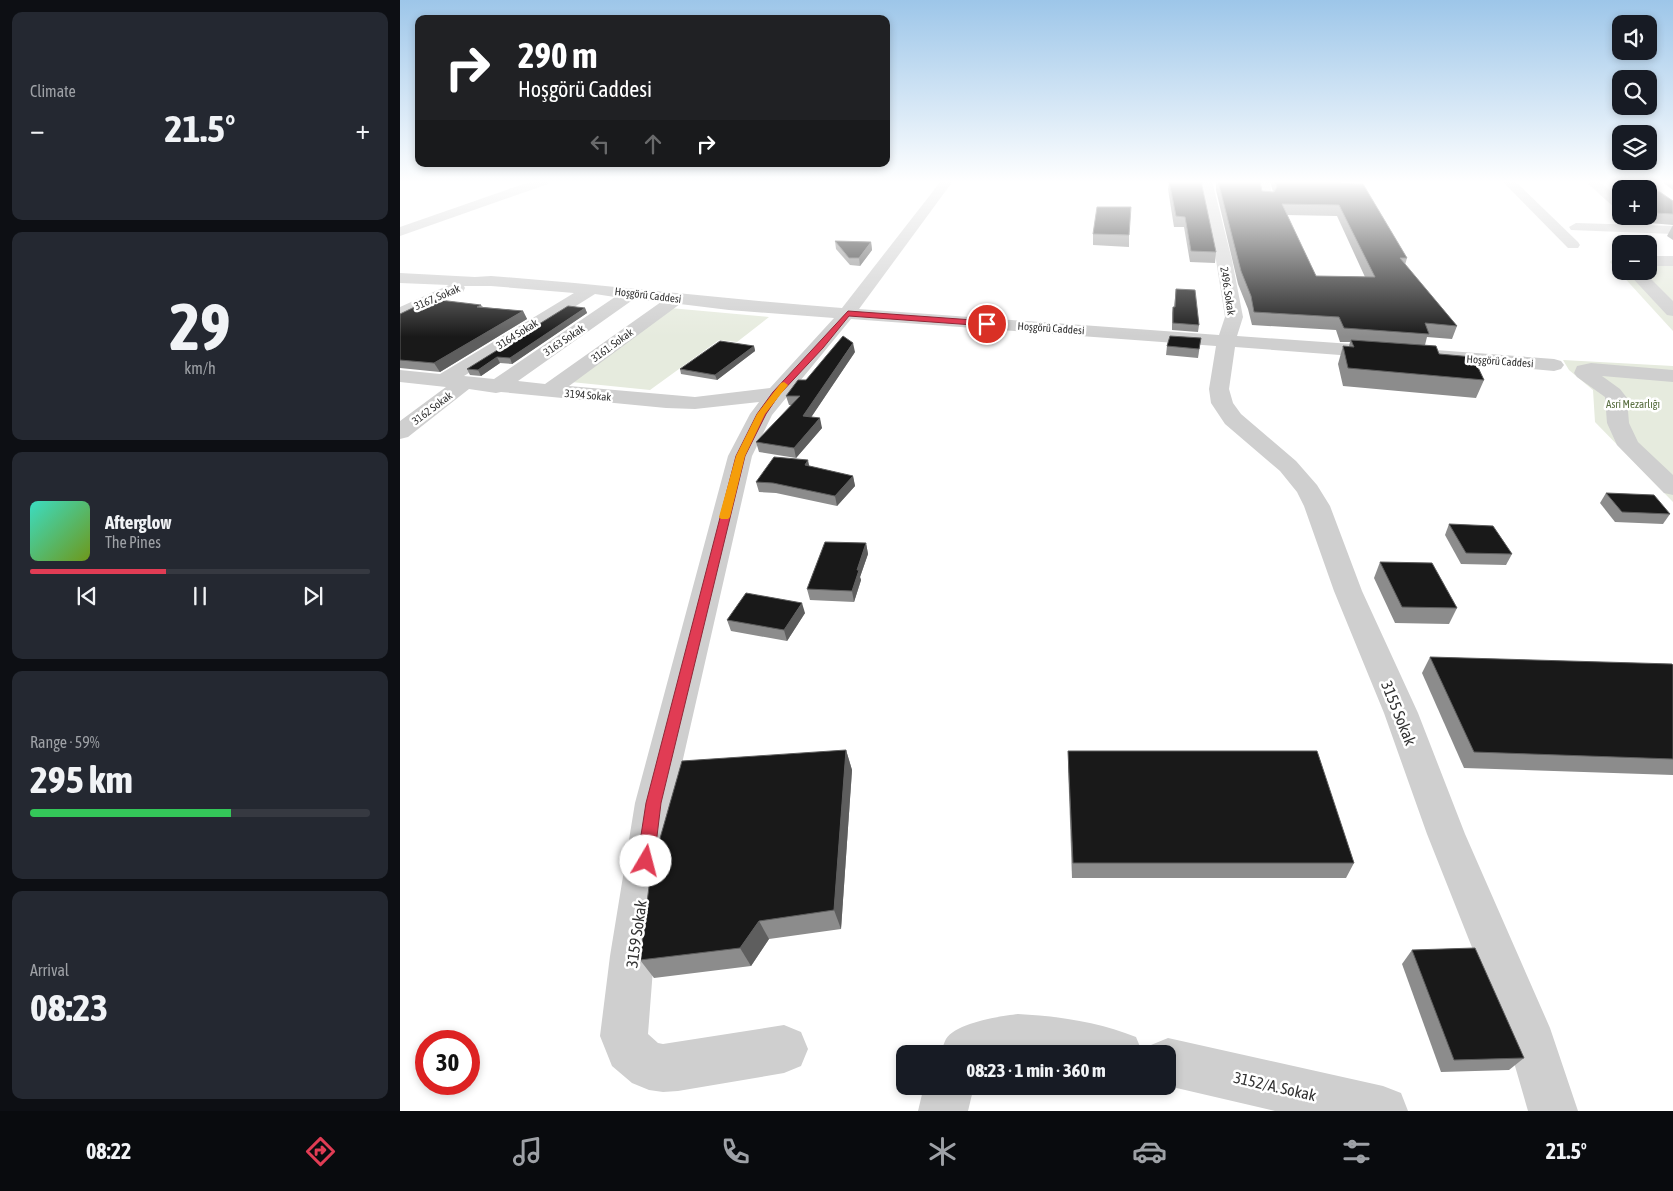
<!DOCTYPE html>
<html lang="en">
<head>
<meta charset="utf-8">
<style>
	:root { --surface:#171b24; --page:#242831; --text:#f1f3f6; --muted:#9ea1a6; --line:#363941; --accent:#e13c54 }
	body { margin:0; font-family:"Asap Condensed",sans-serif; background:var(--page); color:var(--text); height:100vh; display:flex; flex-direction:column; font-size:19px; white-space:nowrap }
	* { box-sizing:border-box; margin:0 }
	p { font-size:16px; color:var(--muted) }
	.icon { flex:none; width:28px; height:28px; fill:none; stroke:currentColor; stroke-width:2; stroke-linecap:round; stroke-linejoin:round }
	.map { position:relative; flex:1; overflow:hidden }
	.side { display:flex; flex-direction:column; gap:12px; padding:12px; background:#0d0f14; width:400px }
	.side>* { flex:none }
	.banner { position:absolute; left:15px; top:15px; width:475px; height:152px; border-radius:10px; box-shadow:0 2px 8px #0003; background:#202124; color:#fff; overflow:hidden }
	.buttons { position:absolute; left:1212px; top:15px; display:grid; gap:10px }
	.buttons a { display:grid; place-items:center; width:45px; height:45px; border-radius:10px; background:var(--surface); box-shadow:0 2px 8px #0003; font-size:25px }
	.speed { position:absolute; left:15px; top:1030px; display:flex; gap:10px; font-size:25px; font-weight:700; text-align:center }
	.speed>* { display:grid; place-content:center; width:65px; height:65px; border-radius:50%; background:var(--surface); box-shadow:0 2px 8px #0003; line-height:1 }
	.speed .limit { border:8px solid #d22; background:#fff; color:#111 }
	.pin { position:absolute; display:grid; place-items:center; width:42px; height:42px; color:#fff; margin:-21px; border:2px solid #fff; border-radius:50%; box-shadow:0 1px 5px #0007 }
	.me { position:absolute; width:55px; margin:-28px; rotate:8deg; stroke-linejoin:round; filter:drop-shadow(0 0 4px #0008) }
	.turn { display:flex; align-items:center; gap:18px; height:105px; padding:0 20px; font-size:22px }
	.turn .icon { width:65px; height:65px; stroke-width:2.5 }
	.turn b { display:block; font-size:35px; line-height:42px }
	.lanes { display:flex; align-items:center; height:48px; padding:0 20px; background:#0003; justify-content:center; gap:25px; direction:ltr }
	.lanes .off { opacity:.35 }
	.big { font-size:38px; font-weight:700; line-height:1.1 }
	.side .card { flex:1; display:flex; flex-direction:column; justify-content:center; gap:8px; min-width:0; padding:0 18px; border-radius:10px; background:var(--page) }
	.side .dial { align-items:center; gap:0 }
	.dial b { font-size:65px; line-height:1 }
	.song { display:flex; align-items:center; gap:15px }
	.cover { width:60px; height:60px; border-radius:8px; background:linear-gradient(135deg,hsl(170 70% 55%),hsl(80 70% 35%)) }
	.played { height:5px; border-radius:2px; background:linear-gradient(90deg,var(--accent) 40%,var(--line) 40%) }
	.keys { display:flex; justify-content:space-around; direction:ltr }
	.heat { display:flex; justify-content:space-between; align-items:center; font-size:28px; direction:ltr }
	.charge { height:8px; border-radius:4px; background:linear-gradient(90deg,#34c759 59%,var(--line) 0) }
	.trip { position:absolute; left:496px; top:1045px; width:280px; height:50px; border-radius:10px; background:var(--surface); box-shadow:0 2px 8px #0003; font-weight:700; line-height:50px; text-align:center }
	.dock { display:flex; height:80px; justify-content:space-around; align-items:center; background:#090b0e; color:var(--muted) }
	.dock .icon { width:35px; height:35px }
	.dock .selected { color:var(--accent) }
	.dock b { font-size:22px; color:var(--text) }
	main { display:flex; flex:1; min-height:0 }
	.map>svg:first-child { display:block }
	.green { fill:#e6ebde }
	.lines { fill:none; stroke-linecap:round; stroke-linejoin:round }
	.minor { fill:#cfcfcf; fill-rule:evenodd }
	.wall { fill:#8c8c8c; fill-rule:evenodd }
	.shaded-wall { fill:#5e5e5e }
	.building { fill:#191919; stroke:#5e5e5e; fill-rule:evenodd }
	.route { fill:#e13c54; stroke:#922737 }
	.slow { fill:#f59e0b }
	.labels { text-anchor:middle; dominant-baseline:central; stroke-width:5; stroke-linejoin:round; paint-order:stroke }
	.far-street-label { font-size:11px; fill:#323232; stroke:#fff }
	.far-park-label { font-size:11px; fill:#586e40; stroke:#fff }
	.near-street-label { font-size:16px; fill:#323232; stroke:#fff }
</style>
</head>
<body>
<main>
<section class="side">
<div class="card"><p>Climate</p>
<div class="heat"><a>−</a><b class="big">21.5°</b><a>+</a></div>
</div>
<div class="card dial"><b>29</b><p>km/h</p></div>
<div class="card">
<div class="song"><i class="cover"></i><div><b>Afterglow</b><p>The Pines</p></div></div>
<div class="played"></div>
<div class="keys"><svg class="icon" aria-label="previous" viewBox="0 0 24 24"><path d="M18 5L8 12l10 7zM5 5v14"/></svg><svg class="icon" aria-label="pause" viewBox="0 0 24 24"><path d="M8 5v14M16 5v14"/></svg><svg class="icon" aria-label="next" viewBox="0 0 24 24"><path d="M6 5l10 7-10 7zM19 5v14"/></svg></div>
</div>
<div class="card"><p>Range · 59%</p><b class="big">295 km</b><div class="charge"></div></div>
<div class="card"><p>Arrival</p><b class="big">08:23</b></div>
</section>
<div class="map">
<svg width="1273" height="1111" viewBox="0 0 1273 1111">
	<rect width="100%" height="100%" fill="#fff"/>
	<!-- green -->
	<g class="green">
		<path d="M1214 258H1221V271H1249V258H1273V331L1210 262Z"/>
		<path d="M270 308 369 317 337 342 319 340 250 390 171 382Z"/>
		<path d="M1163 360 1273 366V502L1195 422 1193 390 1169 370Z"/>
	</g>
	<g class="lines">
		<!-- minor -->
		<g class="minor">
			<path d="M132 181H150L148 184 0 236V227Z"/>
			<path d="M541 181H553L459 309 819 335 825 317 816 260 800 181H812L832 260 843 317 837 336 980 346 987 348 990 352 987 356 980 358 835 347 829 389 833 403 841 414 896 461 917 485 930 506 962 591 1018 713 1065 834 1150 1028 1178 1111H1128L1104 1028 1027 834 984 713 934 591 904 506 897 492 880 471 825 424 811 403 809 389 816 346 451 319 372 415 352 456 273 803 254 956 248 1034 258 1043 263 1044 384 1025 401 1032 408 1049 401 1066 384 1073 278 1091 263 1092 249 1090 232 1083 212 1066 200 1036 210 956 235 803 328 456 350 414 359 402 295 409 266 408 101 392 96 393 69 389 8 437 0 439V421L46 387 0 382V370L40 374 174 293 91 286H64L65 288 63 292 0 318V307L49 285 0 283V273L75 277 91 276C208 285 324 299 442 308ZM195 294 215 297 94 379 64 376ZM234 299 261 302 145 384 118 381ZM280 304 329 310 434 318 370 388 295 397 169 386Z"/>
			<path d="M857 181H869L873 198 872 201H862Z"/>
			<path d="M1102 181H1115L1178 242 1180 245 1178 248H1168Z"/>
			<path d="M1185 181H1199L1221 200V210L1216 209Z"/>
			<path d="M1176 223 1273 226V234L1171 230 1169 227Z"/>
			<rect x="1249" y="256" width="24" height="10"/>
			<path d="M1226 271H1243L1273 301V316L1267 315Z"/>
			<path d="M1036 350 1154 359 1161 361 1164 365 1161 369 1154 371 1029 360 1026 356 1029 352Z"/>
			<path d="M1191 363 1273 370V382L1202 376 1220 389 1227 398 1229 423 1238 442 1273 475V495L1264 493 1217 445 1207 423 1205 397 1177 377 1174 373 1177 366Z"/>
			<path d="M618 1014C657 1016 699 1022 736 1037L743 1054H540C542 1049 544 1043 546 1039 556 1023 600 1016 618 1014Z"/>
			<path d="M768 1038 983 1086 1001 1093 1008 1111H875L768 1086V1054H747L751 1045Z"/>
			<path d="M524 1086H574L568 1111H518Z"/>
		</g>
	</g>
	<!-- wall -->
	<g class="wall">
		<path d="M769 181 816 252 815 263 790 262 784 227H774L768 189Z"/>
		<path d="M816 181H860L862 191 873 192 870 181H943L940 183 1007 258 1005 265 1057 326 1052 339 1027 337 1025 345 1084 380 1076 398 943 386 938 364 943 346H949L950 342H940L936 330 852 325 848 309 838 284 816 190ZM887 215 937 216 965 277 916 276Z"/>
		<path d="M1261 181H1273V190Z"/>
		<path d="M1249 191 1273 201V240L1267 236 1273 225 1250 223 1240 216H1249Z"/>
		<path d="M693 234 729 235V247L693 245Z"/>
		<path d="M435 241 471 242 472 250 460 266 450 265 436 249Z"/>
		<path d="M776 289 799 325 798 332 772 330V313L773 307H774Z"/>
		<path d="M81 305 83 307 123 311 127 319 40 372 0 368V314Z"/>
		<path d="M185 308 187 313 112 364 100 363 81 376 70 375 67 369Z"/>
		<path d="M801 338 798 358 766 355 767 346Z"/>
		<path d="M354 346 355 351 317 380 281 374 280 369Z"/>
		<path d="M455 352 411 417 422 428 396 458 359 452 356 442 392 405H389L386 396 406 380Z"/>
		<path d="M409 466 453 476 455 486 437 506 376 493 359 492 356 482Z"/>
		<path d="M1206 493 1270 514 1263 524 1215 522 1200 503Z"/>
		<path d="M1049 524 1112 554 1106 565 1061 564 1045 535Z"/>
		<path d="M466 543 468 554 460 577 461 580 454 602 410 600 407 589Z"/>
		<path d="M980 562 1057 608 1049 624 995 623 974 578Z"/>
		<path d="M405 613 387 641 331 631 327 620Z"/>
		<path d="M1030 657 1273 665V775L1064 768 1022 673Z"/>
		<path d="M446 750 452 770 441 929 369 939 351 966 254 978 240 960Z"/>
		<path d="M668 751 954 863 946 878H672L668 766Z"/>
		<path d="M1012 950 1124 1058 1109 1070 1041 1072 1002 964Z"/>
	</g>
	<!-- shaded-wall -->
	<g class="shaded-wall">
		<path d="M930 181H943L925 193 928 183Z"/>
		<path d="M471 242 472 250 460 266 459 258Z"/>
		<path d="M185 308 187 313 112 364 110 358Z"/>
		<path d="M123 311 127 319 40 372 34 363Z"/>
		<path d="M453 343 455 352 406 425 403 416Z"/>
		<path d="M354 346 355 351 317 380 315 375Z"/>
		<path d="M97 357 100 363 81 376 78 370Z"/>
		<path d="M420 418 422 428 396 458 394 448Z"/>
		<path d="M408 460 410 470 405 465Z"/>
		<path d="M453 476 455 486 437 506 435 496Z"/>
		<path d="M466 543 468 554 460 577 461 580 454 602 452 591 457 570Z"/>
		<path d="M402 603 405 613 387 641 384 630Z"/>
		<path d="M446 750 452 770 441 929 434 910Z"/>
		<path d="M359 921 369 939 351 966 340 948Z"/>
	</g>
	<!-- building -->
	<g class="building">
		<path d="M769 181H801L816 252 791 251 785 217 776 216Z"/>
		<path d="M818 181H860L862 191 874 192 877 187 875 181H930L928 183 963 184 1007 258H1000L1057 326 1025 323 1029 334 944 328 939 317 854 312 851 296 841 271ZM882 204 939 205 975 277 916 276Z"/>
		<path d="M1249 191 1260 192 1273 201V214L1255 213 1249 208Z"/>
		<path d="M697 207H731L729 235 693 234Z"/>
		<path d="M435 241 471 242 459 258H449Z"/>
		<path d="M776 289 795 290 799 325 773 323V307H775Z"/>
		<path d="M31 299 81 305 77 307 123 311 34 363 0 360V314Z"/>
		<path d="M168 306 185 308 110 358 97 357 78 370 67 369Z"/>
		<path d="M443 336 453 343 403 416 420 418 394 448 356 442 400 396H386L398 380H406Z"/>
		<path d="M770 336 801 338 799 349 767 346Z"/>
		<path d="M951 340 1036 346 1039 354 1073 357 1084 380 948 368 943 346 954 347Z"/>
		<path d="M320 341 354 346 315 375 280 369Z"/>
		<path d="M374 457 408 460 405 465 453 476 435 496 373 483 356 482Z"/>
		<path d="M1206 493 1254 495 1270 514 1222 512Z"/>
		<path d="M1049 524 1093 526 1112 554 1066 553Z"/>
		<path d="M425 542 466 543 457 570H459L452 591 407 589Z"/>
		<path d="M980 562 1032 563 1057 608 1002 607Z"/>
		<path d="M346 593 402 603 384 630 327 620Z"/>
		<path d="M1030 657 1272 664 1273 665V759L1074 752Z"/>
		<path d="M446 750 434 910 359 921 340 948 240 960 251 870 282 761Z"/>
		<path d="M668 751H917L954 863H673Z"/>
		<path d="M1075 948 1124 1058 1054 1060 1012 950Z"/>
	</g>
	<!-- sky -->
	<linearGradient id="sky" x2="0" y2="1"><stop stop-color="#9dc6e9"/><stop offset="0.54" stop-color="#fff"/><stop offset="1" stop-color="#fff" stop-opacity="0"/></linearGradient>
	<rect width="1273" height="337" fill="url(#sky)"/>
	<!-- route -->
	<path class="route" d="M448 311 587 321 591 324 587 326 449 316 423 348 379 395 366 414 345 456 261 803 254 861 251 866 246 869 240 866 237 861 246 803 336 456 357 414 373 392Z"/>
	<!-- slow -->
	<path class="slow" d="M384 382 388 385 365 414 345 456 330 517 328 519H321L319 517 336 456 357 414 381 383Z"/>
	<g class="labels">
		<!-- far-street labels -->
		<g class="far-street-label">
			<text transform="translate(828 291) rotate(81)">2496. Sokak</text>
			<text transform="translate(248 295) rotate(7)">Hoşgörü Caddesi</text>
			<text transform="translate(37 297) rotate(-23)">3167. Sokak</text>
			<text transform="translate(651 328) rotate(4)">Hoşgörü Caddesi</text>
			<text transform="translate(117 334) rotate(-32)">3164 Sokak</text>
			<text transform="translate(164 340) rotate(-34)">3163 Sokak</text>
			<text transform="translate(212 345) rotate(-36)">3161. Sokak</text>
			<text transform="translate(1100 361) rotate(4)">Hoşgörü Caddesi</text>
			<text transform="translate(188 395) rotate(5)">3194 Sokak</text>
			<text transform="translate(32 408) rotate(-37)">3162 Sokak</text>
		</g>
		<!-- far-park labels -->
		<g class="far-park-label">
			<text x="1233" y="404">Asri Mezarlığı</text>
		</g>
		<!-- near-street labels -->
		<g class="near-street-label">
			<text transform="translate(999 713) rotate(68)">3155 Sokak</text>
			<text transform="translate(236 934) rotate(-82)">3159 Sokak</text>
			<text transform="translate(875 1086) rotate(13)">3152/A. Sokak</text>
		</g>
	</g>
</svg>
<div class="buttons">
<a><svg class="icon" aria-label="sound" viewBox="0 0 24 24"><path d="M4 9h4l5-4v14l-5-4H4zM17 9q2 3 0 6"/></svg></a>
<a><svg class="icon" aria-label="search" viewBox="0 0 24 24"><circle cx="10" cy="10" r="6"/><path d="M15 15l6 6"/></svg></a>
<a><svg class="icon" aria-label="layers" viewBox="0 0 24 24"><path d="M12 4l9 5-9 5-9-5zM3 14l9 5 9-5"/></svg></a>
<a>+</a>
<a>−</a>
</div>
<div class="speed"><div class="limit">30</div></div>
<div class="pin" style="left:587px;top:324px;background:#d93025"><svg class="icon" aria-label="arrive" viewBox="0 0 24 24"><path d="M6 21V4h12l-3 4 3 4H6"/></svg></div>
<svg class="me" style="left:246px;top:861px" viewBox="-20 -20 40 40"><circle r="19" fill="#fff"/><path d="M0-13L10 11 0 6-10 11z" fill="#e13c54"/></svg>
<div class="trip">08:23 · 1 min · 360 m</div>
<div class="banner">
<div class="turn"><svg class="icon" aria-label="right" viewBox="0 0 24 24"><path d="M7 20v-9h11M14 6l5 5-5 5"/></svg><div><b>290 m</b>Hoşgörü Caddesi</div></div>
<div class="lanes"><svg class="icon off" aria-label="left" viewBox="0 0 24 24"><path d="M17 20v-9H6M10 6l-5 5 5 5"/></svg><svg class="icon off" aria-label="ahead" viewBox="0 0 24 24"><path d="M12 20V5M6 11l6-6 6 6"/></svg><svg class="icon" aria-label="right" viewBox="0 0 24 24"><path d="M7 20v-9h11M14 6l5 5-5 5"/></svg></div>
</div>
</div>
</main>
<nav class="dock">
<b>08:22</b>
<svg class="icon selected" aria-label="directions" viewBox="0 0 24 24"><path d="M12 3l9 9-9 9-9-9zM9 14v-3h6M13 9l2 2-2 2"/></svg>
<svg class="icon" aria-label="music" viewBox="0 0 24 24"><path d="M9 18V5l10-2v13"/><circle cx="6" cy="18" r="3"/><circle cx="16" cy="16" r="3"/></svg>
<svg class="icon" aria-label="phone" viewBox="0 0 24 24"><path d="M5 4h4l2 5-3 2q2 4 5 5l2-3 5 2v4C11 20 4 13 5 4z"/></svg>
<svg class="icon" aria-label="climate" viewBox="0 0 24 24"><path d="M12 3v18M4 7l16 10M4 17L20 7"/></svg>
<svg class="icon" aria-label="car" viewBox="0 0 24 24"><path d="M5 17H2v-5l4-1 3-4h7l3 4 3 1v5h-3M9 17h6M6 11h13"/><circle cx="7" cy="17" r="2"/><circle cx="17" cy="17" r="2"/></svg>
<svg class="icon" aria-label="filters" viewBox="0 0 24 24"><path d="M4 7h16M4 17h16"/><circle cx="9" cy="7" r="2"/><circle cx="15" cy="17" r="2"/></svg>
<b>21.5°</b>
</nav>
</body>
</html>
